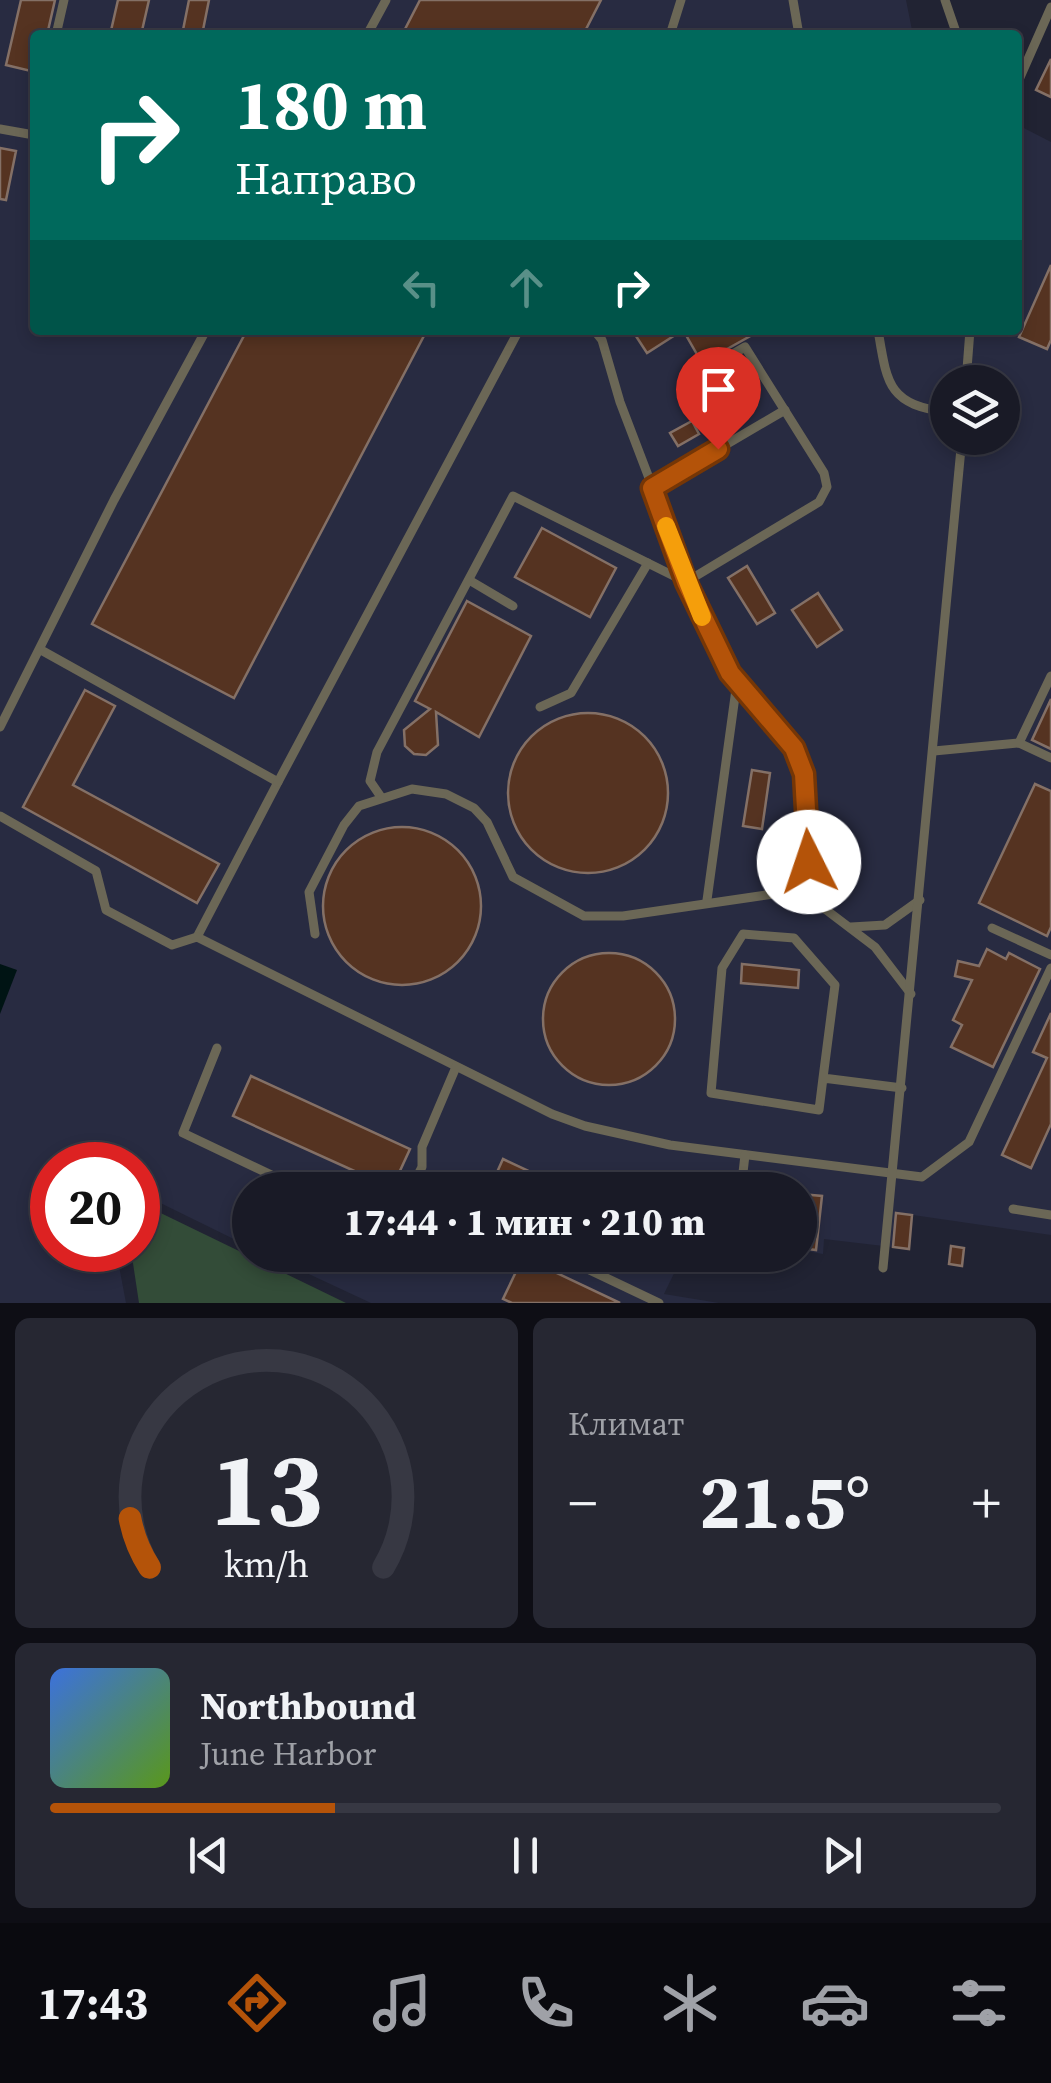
<!DOCTYPE html>
<html lang="ru">
<head>
<meta charset="utf-8">
<style>
	:root { --surface:#191a26; --page:#262732; --text:#f1f3f6; --muted:#9fa1a7; --line:#373843; --accent:#b45309 }
	body { margin:0; font-family:"Source Serif 4",serif; background:var(--page); color:var(--text); height:100vh; display:flex; flex-direction:column; font-size:38px; white-space:nowrap }
	* { box-sizing:border-box; margin:0 }
	p { font-size:32px; color:var(--muted) }
	.icon { flex:none; width:55px; height:55px; fill:none; stroke:currentColor; stroke-width:2; stroke-linecap:round; stroke-linejoin:round }
	.map { position:relative; height:1303px; overflow:hidden }
	.sheet { display:flex; flex-direction:column; gap:15px; padding:15px; background:#0e0e15; flex:1 }
	.sheet>* { flex:none }
	.banner { position:absolute; left:30px; top:30px; width:992px; height:305px; border-radius:10px; box-shadow:0 5px 15px #0003,0 0 0 2px var(--line); background:#00695c; color:#fff; overflow:hidden }
	.controls { position:absolute; left:930px; top:365px; display:grid; gap:20px }
	.controls a { display:grid; place-items:center; width:90px; height:90px; border-radius:50%; background:var(--surface); box-shadow:0 5px 15px #0003,0 0 0 2px var(--line); font-size:50px }
	.speed { position:absolute; left:30px; top:1142px; display:flex; gap:20px; font-size:50px; font-weight:700; text-align:center }
	.speed>* { display:grid; place-content:center; width:130px; height:130px; border-radius:50%; background:var(--surface); box-shadow:0 5px 15px #0003,0 0 0 2px var(--line); line-height:1 }
	.speed .limit { border:15px solid #d22; background:#fff; color:#111 }
	.pin { position:absolute; display:grid; place-items:center; width:85px; height:85px; color:#fff; margin:-102px -42px; border-radius:50% 50% 50% 0; rotate:-45deg; box-shadow:0 0 10px #0007 }
	.pin .icon { rotate:45deg }
	.me { position:absolute; width:110px; margin:-55px; rotate:356deg; stroke-linejoin:round; filter:drop-shadow(0 0 8px #0008) }
	.turn { display:flex; align-items:center; gap:35px; height:210px; padding:0 40px; font-size:45px }
	.turn .icon { width:130px; height:130px; stroke-width:2.5 }
	.turn b { display:block; font-size:70px; line-height:85px }
	.lanes { display:flex; align-items:center; height:95px; padding:0 40px; background:#0003; justify-content:center; gap:50px; direction:ltr }
	.lanes .off { opacity:.35 }
	.big { font-size:75px; font-weight:800; line-height:1.1 }
	.sheet .tile { flex:1; display:flex; flex-direction:column; justify-content:center; gap:15px; min-width:0; padding:0 35px; border-radius:15px; background:var(--page) }
	.sheet .dial { align-items:center; gap:0 }
	.dial svg { height:260px; overflow:visible; fill:none; stroke:var(--line); stroke-width:7; stroke-linecap:round; text-anchor:middle }
	.dial text { fill:var(--text); stroke:none }
	.song { display:flex; align-items:center; gap:30px }
	.cover { width:120px; height:120px; border-radius:15px; background:linear-gradient(135deg,hsl(220 70% 55%),hsl(90 70% 35%)) }
	.played { height:10px; border-radius:5px; background:linear-gradient(90deg,var(--accent) 30%,var(--line) 30%) }
	.keys { display:flex; justify-content:space-around; direction:ltr }
	.heat { display:flex; justify-content:space-between; align-items:center; font-size:55px; direction:ltr }
	.sheet .tiles { flex:1; display:grid; gap:15px; grid-template-columns:1fr 1fr }
	.tile:last-child { grid-column:span 2 }
	.trip { position:absolute; left:232px; top:1172px; width:585px; height:100px; border-radius:50px; background:var(--surface); box-shadow:0 5px 15px #0003,0 0 0 2px var(--line); font-weight:800; line-height:100px; text-align:center }
	.menu { display:flex; height:160px; justify-content:space-around; align-items:center; background:#0a0a0f; color:var(--muted) }
	.menu .icon { width:70px; height:70px }
	.menu .current { color:var(--accent) }
	.menu b { font-size:45px; color:var(--text) }
	.map>svg:first-child { display:block }
	.built { fill:#282b41; fill-rule:evenodd }
	.green { fill:#334c38 }
	.water { fill:#001414 }
	.building { fill:#553321; stroke:#847066; stroke-width:2.5 }
	.lines { fill:none; stroke-linecap:round; stroke-linejoin:round }
	.service { stroke:#6b6756; stroke-width:9 }
	.route-casing { stroke:#753606; stroke-width:25 }
	.route { stroke:#b45309; stroke-width:18 }
	.slow { stroke:#f59e0b; stroke-width:18 }
</style>
</head>
<body>
<div class="map">
<svg width="1051" height="1303" viewBox="0 0 1051 1303">
	<rect width="100%" height="100%" fill="#212333"/>
	<!-- built -->
	<g class="built">
		<path d="M0 0H906L913 35H35V330H1018V125L1051 142V1235L913 1215 909 1249 824 1239 823 1254 800 1250V1190H250V1247L138 1192V1165H52V1250H116L126 1303H0ZM948 382H1002V438H948Z"/>
		<path d="M268 1255H683L664 1294 719 1303H371Z"/>
	</g>
	<!-- green -->
	<path class="green" d="M138 1202 346 1303H139L131 1250H138Z"/>
	<!-- water -->
	<path class="water" d="M0 964 17 970 0 1014Z"/>
	<!-- building -->
	<g class="building">
		<path d="M21 0H55L47 35H35V72L6 65Z"/>
		<path d="M118 0H149L141 35H110Z"/>
		<path d="M189 0H209L202 35H182Z"/>
		<path d="M420 0H601L583 35H402Z"/>
		<path d="M1051 59V97L1036 90Z"/>
		<path d="M0 148 16 151 6 200 0 199Z"/>
		<path d="M1051 265V340L1047 349 1019 337Z"/>
		<path d="M247 330H427L234 698 92 624Z"/>
		<path d="M632 330H761L702 363 683 330 647 353Z"/>
		<path d="M724 378 734 395 703 414 693 397Z"/>
		<path d="M692 421 699 434 678 446 670 433Z"/>
		<path d="M542 528 616 568 590 617 515 577Z"/>
		<path d="M747 566 775 613 757 624 728 578Z"/>
		<path d="M818 593 842 630 817 647 792 610Z"/>
		<path d="M467 601 531 636 479 737 436 712 438 745 426 755 414 754 405 746 404 730 430 709 415 701Z"/>
		<path d="M85 690 115 706 73 785 219 864 197 903 23 807Z"/>
		<path d="M1051 699V749L1032 740Z"/>
		<circle cx="588" cy="793" r="80"/>
		<path d="M752 770 770 773 762 829 743 826Z"/>
		<path d="M1035 784 1051 791V927L1047 936 979 903Z"/>
		<circle cx="402" cy="906" r="79"/>
		<path d="M987 949 1006 959 1009 953 1040 969 993 1067 951 1047 962 1025 953 1020 972 980 955 976 958 961 979 966Z"/>
		<circle cx="609" cy="1019" r="66"/>
		<path d="M742 964 799 970 798 988 741 983Z"/>
		<path d="M1051 1013V1124L1031 1168 1002 1155 1047 1058 1033 1052Z"/>
		<path d="M251 1076 410 1149 392 1188 233 1116Z"/>
		<path d="M503 1159 569 1190H489Z"/>
		<path d="M800 1194 822 1196 816 1250 800 1248Z"/>
		<path d="M896 1213 912 1215 909 1249 893 1247Z"/>
		<path d="M951 1246 964 1248 962 1266 949 1264Z"/>
		<path d="M523 1257 620 1303H512L503 1299Z"/>
	</g>
	<g class="lines">
		<!-- service -->
		<g class="service">
			<path d="M793 0 799 35"/>
			<path d="M945 0 957 35"/>
			<path d="M56 35 64 0"/>
			<path d="M367 35 386 0"/>
			<path d="M670 35 681 0"/>
			<path d="M1018 82 1051 7"/>
			<path d="M0 129 34 135 35 131"/>
			<path d="M594 330 602 340 620 402 707 630 729 673 795 748 803 774 804 835 814 888 825 909 875 947 911 994"/>
			<path d="M878 330C887 384 888 405 948 412"/>
			<path d="M966 382 970 330"/>
			<path d="M652 488 785 410"/>
			<path d="M469 580 513 606"/>
			<path d="M41 650 278 782 197 937"/>
			<path d="M540 707 571 693 648 563"/>
			<path d="M0 727 114 500 206 330"/>
			<path d="M1019 743 1051 676"/>
			<path d="M934 751 1019 743 1051 758"/>
			<path d="M278 782 519 330"/>
			<path d="M381 797 370 781 377 752 513 496 686 582 819 502 827 487 824 473 745 347 683 383"/>
			<path d="M0 816 96 871 106 910 172 945 197 937 552 1114 585 1126 670 1145 922 1177 969 1142 1051 968"/>
			<path d="M707 900 737 682"/>
			<path d="M851 927 885 925 920 900"/>
			<path d="M992 928 1051 955"/>
			<path d="M315 934 309 892 344 825 359 806 412 789 446 794 474 808 487 822 513 877 584 916H623L814 888"/>
			<path d="M217 1048 183 1133 303 1190"/>
			<path d="M823 1078 819 1110 711 1093 722 968 743 934 794 938 835 985 823 1078 902 1088"/>
			<path d="M410 1190 422 1167V1147L456 1067"/>
			<path d="M741 1190 745 1155"/>
			<path d="M1013 1209 1051 1215"/>
			<path d="M440 1255 468 1268 476 1255"/>
			<path d="M558 1255 659 1303"/>
			<path d="M883 1268 962 438"/>
		</g>
	</g>
	<g class="lines">
		<defs>
			<path id="route" d="M718 449 652 488 686 582 730 673 794 748 804 774 809 862"/>
		</defs>
		<!-- route casing -->
		<use href="#route" class="route-casing"/>
		<!-- route -->
		<use href="#route" class="route"/>
		<!-- slow -->
		<path class="slow" d="M666 526 702 617"/>
	</g>
</svg>
<div class="controls">
<a><svg class="icon" aria-label="layers" viewBox="0 0 24 24"><path d="M12 4l9 5-9 5-9-5zM3 14l9 5 9-5"/></svg></a>
</div>
<div class="speed"><div class="limit">20</div></div>
<div class="pin" style="left:718px;top:449px;background:#d93025"><svg class="icon" aria-label="arrive" viewBox="0 0 24 24"><path d="M6 21V4h12l-3 4 3 4H6"/></svg></div>
<svg class="me" style="left:809px;top:862px" viewBox="-20 -20 40 40"><circle r="19" fill="#fff"/><path d="M0-13L10 11 0 6-10 11z" fill="#b45309"/></svg>
<div class="trip">17:44 · 1 мин · 210 m</div>
<div class="banner">
<div class="turn"><svg class="icon" aria-label="right" viewBox="0 0 24 24"><path d="M7 20v-9h11M14 6l5 5-5 5"/></svg><div><b>180 m</b>Направо</div></div>
<div class="lanes"><svg class="icon off" aria-label="left" viewBox="0 0 24 24"><path d="M17 20v-9H6M10 6l-5 5 5 5"/></svg><svg class="icon off" aria-label="ahead" viewBox="0 0 24 24"><path d="M12 20V5M6 11l6-6 6 6"/></svg><svg class="icon" aria-label="right" viewBox="0 0 24 24"><path d="M7 20v-9h11M14 6l5 5-5 5"/></svg></div>
</div>
</div>
<section class="sheet">
<div class="tiles">
<div class="tile dial"><svg viewBox="0 0 100 80">
<path d="M14 69A42 42 0 1 1 86 69"/>
<path d="M14 69A42 42 0 0 1 8 54" stroke="#b45309"/>
<text x="50" y="56" font-size="32" font-weight="700">13</text>
<text x="50" y="72" font-size="11">km/h</text>
</svg></div>
<div class="tile"><p>Климат</p>
<div class="heat"><a>−</a><b class="big">21.5°</b><a>+</a></div>
</div>
<div class="tile">
<div class="song"><i class="cover"></i><div><b>Northbound</b><p>June Harbor</p></div></div>
<div class="played"></div>
<div class="keys"><svg class="icon" aria-label="previous" viewBox="0 0 24 24"><path d="M18 5L8 12l10 7zM5 5v14"/></svg><svg class="icon" aria-label="pause" viewBox="0 0 24 24"><path d="M8 5v14M16 5v14"/></svg><svg class="icon" aria-label="next" viewBox="0 0 24 24"><path d="M6 5l10 7-10 7zM19 5v14"/></svg></div>
</div>
</div>
</section>
<nav class="menu">
<b>17:43</b>
<svg class="icon current" aria-label="directions" viewBox="0 0 24 24"><path d="M12 3l9 9-9 9-9-9zM9 14v-3h6M13 9l2 2-2 2"/></svg>
<svg class="icon" aria-label="music" viewBox="0 0 24 24"><path d="M9 18V5l10-2v13"/><circle cx="6" cy="18" r="3"/><circle cx="16" cy="16" r="3"/></svg>
<svg class="icon" aria-label="phone" viewBox="0 0 24 24"><path d="M5 4h4l2 5-3 2q2 4 5 5l2-3 5 2v4C11 20 4 13 5 4z"/></svg>
<svg class="icon" aria-label="climate" viewBox="0 0 24 24"><path d="M12 3v18M4 7l16 10M4 17L20 7"/></svg>
<svg class="icon" aria-label="car" viewBox="0 0 24 24"><path d="M5 17H2v-5l4-1 3-4h7l3 4 3 1v5h-3M9 17h6M6 11h13"/><circle cx="7" cy="17" r="2"/><circle cx="17" cy="17" r="2"/></svg>
<svg class="icon" aria-label="filters" viewBox="0 0 24 24"><path d="M4 7h16M4 17h16"/><circle cx="9" cy="7" r="2"/><circle cx="15" cy="17" r="2"/></svg>
</nav>
</body>
</html>
